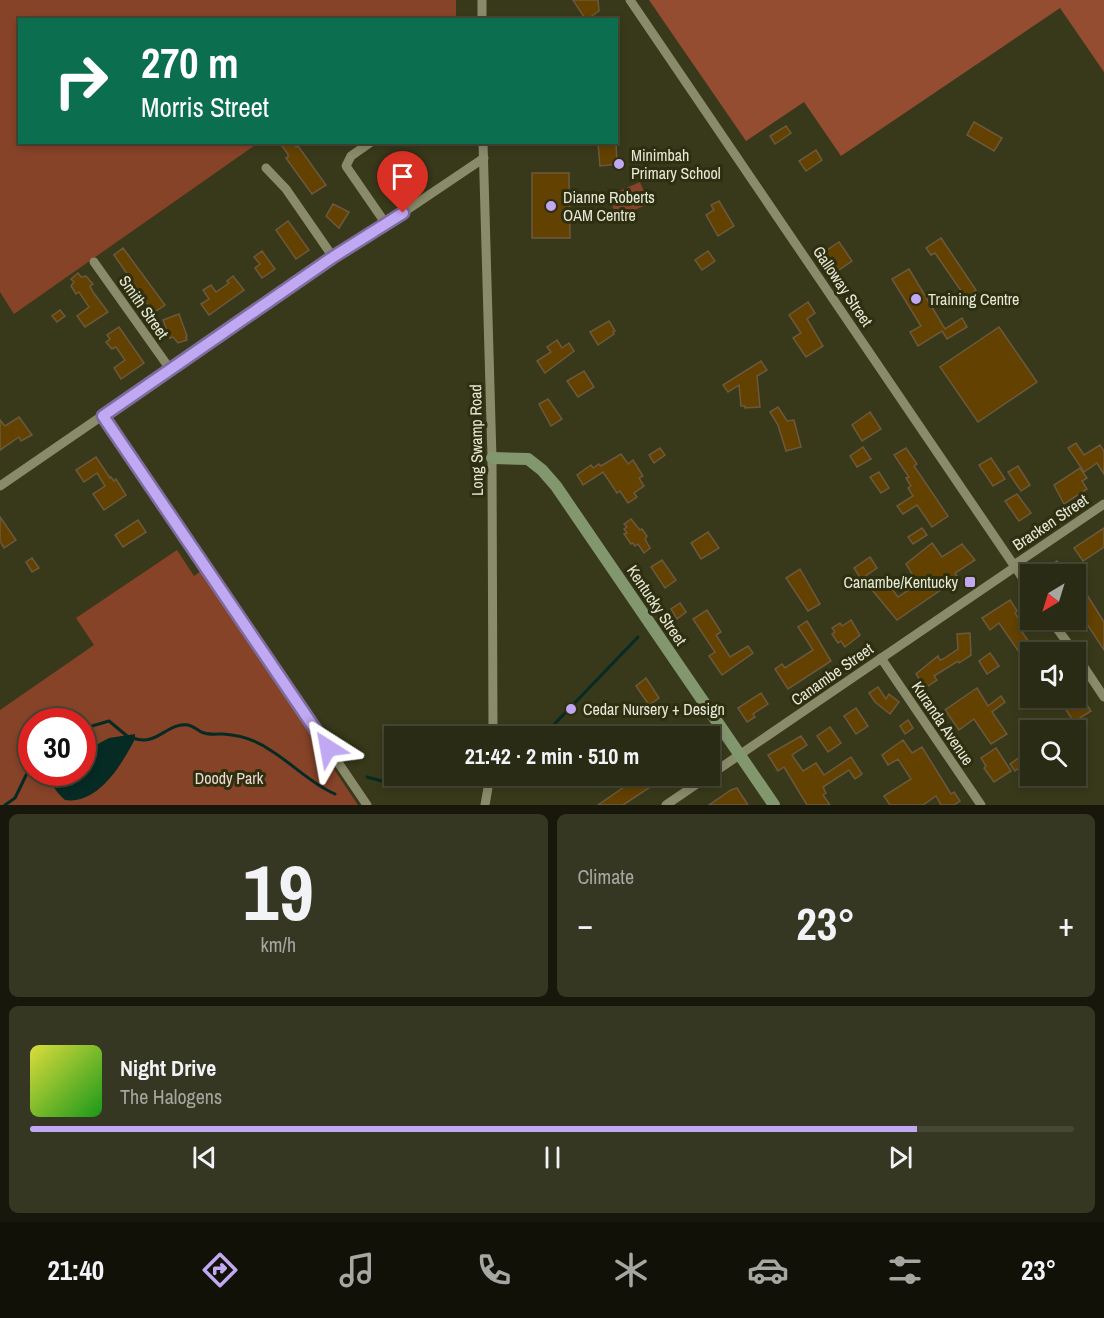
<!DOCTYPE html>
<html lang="en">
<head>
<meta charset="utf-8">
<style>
	:root { --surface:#2a2b14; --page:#363722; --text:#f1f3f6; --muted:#a5a7a0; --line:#464734; --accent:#c1a8f3 }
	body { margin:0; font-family:"Archivo Narrow",sans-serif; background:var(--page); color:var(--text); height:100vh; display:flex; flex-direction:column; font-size:22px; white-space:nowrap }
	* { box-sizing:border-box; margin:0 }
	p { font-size:20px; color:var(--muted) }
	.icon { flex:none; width:33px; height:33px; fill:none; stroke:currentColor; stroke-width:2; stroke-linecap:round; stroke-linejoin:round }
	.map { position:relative; height:805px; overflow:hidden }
	.sheet { display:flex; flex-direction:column; gap:9px; padding:9px; background:#17180b; flex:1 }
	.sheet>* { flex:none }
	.hud { position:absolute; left:18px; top:18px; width:600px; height:126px; border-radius:0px; box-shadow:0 3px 9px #0003,0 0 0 2px var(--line); background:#0b6e4f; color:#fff; overflow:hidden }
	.needle { width:39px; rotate:218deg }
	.tools { position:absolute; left:1020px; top:564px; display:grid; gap:12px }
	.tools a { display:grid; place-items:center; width:66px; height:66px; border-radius:0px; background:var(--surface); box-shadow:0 3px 9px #0003,0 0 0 2px var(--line); font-size:30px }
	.speed { position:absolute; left:18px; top:708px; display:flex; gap:12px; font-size:30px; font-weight:700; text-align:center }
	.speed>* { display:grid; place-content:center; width:78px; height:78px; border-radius:50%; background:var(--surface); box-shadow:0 3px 9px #0003,0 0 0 2px var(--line); line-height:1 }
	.speed .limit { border:9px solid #d22; background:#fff; color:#111 }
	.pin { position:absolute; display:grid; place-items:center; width:51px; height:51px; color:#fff; margin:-62px -26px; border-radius:50% 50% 50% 0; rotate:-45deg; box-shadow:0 0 6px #0007 }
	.pin .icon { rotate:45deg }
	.me { position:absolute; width:66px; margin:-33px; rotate:326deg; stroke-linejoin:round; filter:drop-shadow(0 0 4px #0008) }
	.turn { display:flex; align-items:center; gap:21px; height:126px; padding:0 24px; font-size:27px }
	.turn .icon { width:78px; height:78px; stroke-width:2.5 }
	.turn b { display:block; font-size:42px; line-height:51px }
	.big { font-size:45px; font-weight:800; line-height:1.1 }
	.sheet .widget { flex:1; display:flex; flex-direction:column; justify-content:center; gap:9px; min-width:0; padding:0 21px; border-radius:9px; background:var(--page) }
	.sheet .dial { align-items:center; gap:0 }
	.dial b { font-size:78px; line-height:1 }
	.song { display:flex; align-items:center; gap:18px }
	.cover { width:72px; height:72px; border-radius:9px; background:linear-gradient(135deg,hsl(60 70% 55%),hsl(120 70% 35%)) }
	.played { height:6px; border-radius:3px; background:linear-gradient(90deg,var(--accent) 85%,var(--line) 85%) }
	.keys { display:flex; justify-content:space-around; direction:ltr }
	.heat { display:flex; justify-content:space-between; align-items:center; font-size:33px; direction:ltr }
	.sheet .tiles { flex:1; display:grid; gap:9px; grid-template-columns:1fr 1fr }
	.widget:last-child { grid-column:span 2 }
	.trip { position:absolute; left:384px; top:726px; width:336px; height:60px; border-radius:0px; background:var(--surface); box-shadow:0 3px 9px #0003,0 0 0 2px var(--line); font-weight:800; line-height:60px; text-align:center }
	.dock { display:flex; height:96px; justify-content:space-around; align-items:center; background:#111108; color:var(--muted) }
	.dock .icon { width:42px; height:42px }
	.dock .on { color:var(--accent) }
	.dock b { font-size:27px; color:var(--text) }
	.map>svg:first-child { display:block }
	.green { fill:#864328; fill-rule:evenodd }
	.forest { fill:#944d30 }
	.water { fill:#062a24 }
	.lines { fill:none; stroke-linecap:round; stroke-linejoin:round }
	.stream { stroke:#062a24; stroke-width:3 }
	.building { fill:#624101; stroke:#6c593d; stroke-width:1.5 }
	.street { stroke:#898b6a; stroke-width:9 }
	.secondary { stroke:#82976e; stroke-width:12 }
	.route-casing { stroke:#7d6d9e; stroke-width:15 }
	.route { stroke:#c1a8f3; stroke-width:10 }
	.poi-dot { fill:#c1a8f3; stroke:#2d2f10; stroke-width:2 }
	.labels { text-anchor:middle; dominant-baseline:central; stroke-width:6; stroke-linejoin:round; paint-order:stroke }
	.poi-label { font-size:16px; fill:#e7e9d7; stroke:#2d2f10; text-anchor:start }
	.street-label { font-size:16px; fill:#e7e9d7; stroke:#2d2f10 }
	.park-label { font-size:16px; fill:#f0dad2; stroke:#2d2f10 }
</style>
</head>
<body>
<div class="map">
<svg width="1104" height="805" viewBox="0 0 1104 805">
	<rect width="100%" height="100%" fill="#38391a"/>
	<!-- green -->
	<g class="green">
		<path d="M0 0H456V20H20V142L258 143 14 314 0 292Z"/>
		<path d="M640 182 649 204 617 217 608 196Z"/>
		<path d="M177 550 194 576 201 571 358 805H0V710L94 645 76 618ZM32 722H82V772H32Z"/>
	</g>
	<!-- forest -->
	<path class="forest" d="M649 0H1104V72L1060 8 841 156 804 102 746 141Z"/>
	<!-- water -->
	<path class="water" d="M135 734V739C123 762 99 805 65 800 56 792 51 785 49 773L82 772 83 752 109 738Z"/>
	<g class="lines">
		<!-- stream -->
		<g class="stream">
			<path d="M82 729 109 721 127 736"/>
			<path d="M543 736 638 637"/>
			<path d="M133 738C158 747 166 722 188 725 194 726 199 732 204 733 210 735 217 734 223 734 240 735 256 740 270 750 293 764 310 783 335 794"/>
			<path d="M367 777 386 782 422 776"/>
			<path d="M5 805 15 798 32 763"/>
		</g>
	</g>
	<!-- building -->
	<g class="building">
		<path d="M573 0H598L599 11 586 20Z"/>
		<path d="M974 122 1002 138 994 151 967 135Z"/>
		<path d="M786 126 791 133 775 144 770 136Z"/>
		<path d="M287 142H293L296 147 298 146 326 185 312 194 286 158 288 157V154L282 146Z"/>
		<path d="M616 142 617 164 600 166 598 144Z"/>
		<path d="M816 150 822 160 806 171 799 161Z"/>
		<path d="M532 173H569L570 238H532Z"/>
		<path d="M719 201 734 226 718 236 706 215 714 210 711 205Z"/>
		<path d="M333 204 349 212 339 228 326 216Z"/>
		<path d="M288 221 309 250 296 259 276 230Z"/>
		<path d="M941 238 976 290 966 298 935 253 931 255 926 248Z"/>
		<path d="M839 242 852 261 836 272 823 253Z"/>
		<path d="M123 248 165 305 153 313 151 314 146 307 148 305 141 294 114 255Z"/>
		<path d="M262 251 275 269 262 278 255 268 260 264 254 257Z"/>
		<path d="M708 251 715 261 702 270 695 260Z"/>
		<path d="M909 269 945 329 962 318 967 327 947 339 942 331 918 346 910 332 921 326 892 279Z"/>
		<path d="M78 273 81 277 86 276 93 284 90 286 93 292 108 312 85 327 77 316 89 307 79 292 76 294 71 286 74 282 71 279Z"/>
		<path d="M233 276 244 290 209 315 201 304 209 299 203 290 211 285 216 292 229 283 227 281Z"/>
		<path d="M808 302 815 313 807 319 823 346 806 357 793 338 801 333 789 315Z"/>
		<path d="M60 310 65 316 57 322 52 316Z"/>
		<path d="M179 314 187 336 186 337 187 340 178 343 173 337 170 338 163 320Z"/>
		<path d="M609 321 615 331 613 332 614 334 598 345 590 332Z"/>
		<path d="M119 327 144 363 121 379 114 368 125 360 116 347 112 349 106 342 110 339 107 335Z"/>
		<path d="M999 327 1037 382 978 422 940 367Z"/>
		<path d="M557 340 562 348 569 343 574 351 545 373 537 361 551 352 547 347Z"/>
		<path d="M761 361 767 370 757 376 760 407 745 408V406H741L739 385 728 392 723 385Z"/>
		<path d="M584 371 594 387 578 397 567 381Z"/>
		<path d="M548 399 562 419 551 426 539 404Z"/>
		<path d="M778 407 787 421 794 420 801 447 786 451 778 425 770 412Z"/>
		<path d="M870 412 881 429 862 441 852 425Z"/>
		<path d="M19 417 32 435 21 441 19 437 0 450V420L5 426Z"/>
		<path d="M1076 443 1084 455 1100 445 1104 451V474L1097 463 1084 472 1068 448Z"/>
		<path d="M863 447 871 459 857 467 850 456Z"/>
		<path d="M660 448 665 455 654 463 649 455Z"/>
		<path d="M906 448 917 464 914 466 948 516 932 527 917 505 903 514 897 506 913 496 908 488 911 486 906 478 909 477 894 455Z"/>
		<path d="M621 454 628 464 633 460 643 476 639 478 644 486 634 493 637 497 628 503 620 491 617 493 603 472 583 485 577 475 591 465 593 468 599 464 601 466Z"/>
		<path d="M96 457 110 478 111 477 114 481 116 479 126 495 104 510 93 494 105 486 97 473 84 482 76 470Z"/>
		<path d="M991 458 1005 479 993 486 979 465Z"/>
		<path d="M1018 466 1030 485 1021 491 1008 472Z"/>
		<path d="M1080 468 1087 478 1082 481 1087 489 1064 504 1054 485Z"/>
		<path d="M879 472 889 488 881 493 870 477Z"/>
		<path d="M1017 494 1031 513 1019 521 1005 501Z"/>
		<path d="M0 517 16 540 4 548 0 541Z"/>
		<path d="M631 519 640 530 642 529 647 536 645 539 650 548 644 553 638 544 635 546 633 543 631 544 624 534 627 533 624 529 627 527 624 524Z"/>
		<path d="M138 520 146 532 123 547 115 535Z"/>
		<path d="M922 528 927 535 913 544 908 537Z"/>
		<path d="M1104 528V547L1083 561 1074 548Z"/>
		<path d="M708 532 719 548 701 559 691 543Z"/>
		<path d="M932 543 942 557 962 544 975 560 955 573 958 578 897 620 873 591 886 581 898 597 918 584 906 564Z"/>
		<path d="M870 557 877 568 861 579 854 568Z"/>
		<path d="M32 558 39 568 32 572 26 562Z"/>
		<path d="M662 560 676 580 665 588 651 567Z"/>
		<path d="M1057 561 1067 574H1049L1045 569Z"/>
		<path d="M800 569 820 604 808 611 786 578Z"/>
		<path d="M1082 587 1104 622V650L1076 607V592Z"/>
		<path d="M1010 600 1017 611 1015 613 1026 629 1022 632 1036 652H1019L999 623 990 630 982 618Z"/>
		<path d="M680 603 686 612 677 619 671 609Z"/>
		<path d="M707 610 721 632 716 635 730 657 748 646 753 653 722 675 709 656 715 652 693 619Z"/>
		<path d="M851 620 860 635 845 647 841 641 838 643 832 634 835 632 832 628 840 623 842 626Z"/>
		<path d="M807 621 831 661 788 689 775 669 782 664 785 668 813 650 798 627Z"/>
		<path d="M970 633 971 655 959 663 958 661 934 676 937 680 925 688 916 674 938 656 940 660 943 659 958 649 957 634Z"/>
		<path d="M990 653 999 666 987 674 979 661Z"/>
		<path d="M1030 657V678L1021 664Z"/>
		<path d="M646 678 659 698 649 705 636 686Z"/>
		<path d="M878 687 886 699 889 694 899 702 890 714 875 702 869 693Z"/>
		<path d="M977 688 988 706 1001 696 1005 702 992 712 1007 734 991 744 974 719 959 730 945 710Z"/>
		<path d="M761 693 768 704 753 714 755 717 747 722 738 708Z"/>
		<path d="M1058 698H1082L1091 711 1074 722Z"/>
		<path d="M856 708 868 726 856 734 844 716Z"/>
		<path d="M908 720 913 728 905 734 900 726Z"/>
		<path d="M830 727 841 743 828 752 817 736Z"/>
		<path d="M1076 734 1086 750 1076 757Z"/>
		<path d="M801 736 807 745 792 755 803 771 816 763 824 775 851 757 862 774 855 779 849 770 823 787 826 793 823 795 830 805H807L784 767 778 771 768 755Z"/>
		<path d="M903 740 912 753 922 747 951 794 954 792 960 801 954 805H941L936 796 923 805H890L884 796 911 779 898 759 888 765 882 755Z"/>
		<path d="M996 748 1011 771 994 782 984 768 986 766 981 758Z"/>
		<path d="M1020 757 1024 764 1015 771 1010 764Z"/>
		<path d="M627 776H667L623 805H598L624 787 620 780Z"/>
		<path d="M737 788 748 805H709L731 790Z"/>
	</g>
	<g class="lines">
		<!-- street -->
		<g class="street">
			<path d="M482 0V20"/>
			<path d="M630 0 1030 589"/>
			<path d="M371 142 351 156 346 166 386 224"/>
			<path d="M483 142 492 458 493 736"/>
			<path d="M266 168 286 189 333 257"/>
			<path d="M94 262 170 369"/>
			<path d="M103 416 367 805"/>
			<path d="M0 486 333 257 386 224 484 158"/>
			<path d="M1014 565 1104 504"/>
			<path d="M1051 620 1074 652"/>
			<path d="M1076 655 1104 697"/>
			<path d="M881 658 981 805"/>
			<path d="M485 805 490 776"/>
			<path d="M666 805 1015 567"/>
		</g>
		<!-- secondary -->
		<path class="secondary" d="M492 458 528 459 542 470 556 486 774 805"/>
	</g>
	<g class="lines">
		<defs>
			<path id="route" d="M328 748 103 416 333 257 403 213"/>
		</defs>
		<!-- route casing -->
		<use href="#route" class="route-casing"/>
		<!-- route -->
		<use href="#route" class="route"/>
	</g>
	<!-- markers -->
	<g class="poi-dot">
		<circle cx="619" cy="164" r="6"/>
		<circle cx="551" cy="206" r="6"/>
		<circle cx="916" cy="299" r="6"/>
		<rect x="964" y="576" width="12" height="12" rx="3"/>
		<circle cx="571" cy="709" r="6"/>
	</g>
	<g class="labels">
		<!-- poi labels -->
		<g class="poi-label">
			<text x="631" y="155">Minimbah<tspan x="631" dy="18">Primary School</tspan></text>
			<text x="563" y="197">Dianne Roberts<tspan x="563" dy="18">OAM Centre</tspan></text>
			<text x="928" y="299">Training Centre</text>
			<text x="958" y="582" text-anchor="end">Canambe/Kentucky</text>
			<text x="583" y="709">Cedar Nursery + Design</text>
		</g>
		<!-- street labels -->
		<g class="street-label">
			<text transform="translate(843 286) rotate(56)">Galloway Street</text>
			<text transform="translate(144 307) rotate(55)">Smith Street</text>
			<text transform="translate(476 440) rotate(-91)">Long Swamp Road</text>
			<text transform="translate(1050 522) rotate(-34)">Bracken Street</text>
			<text transform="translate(657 605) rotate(56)">Kentucky Street</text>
			<text transform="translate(832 674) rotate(-35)">Canambe Street</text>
			<text transform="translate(943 723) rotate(56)">Kuranda Avenue</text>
		</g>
		<!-- park labels -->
		<g class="park-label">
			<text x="229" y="778">Doody Park</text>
		</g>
	</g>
</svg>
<div class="tools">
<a><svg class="needle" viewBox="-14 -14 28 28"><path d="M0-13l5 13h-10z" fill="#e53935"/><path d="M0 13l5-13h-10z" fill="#a5a7a0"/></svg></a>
<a><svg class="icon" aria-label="sound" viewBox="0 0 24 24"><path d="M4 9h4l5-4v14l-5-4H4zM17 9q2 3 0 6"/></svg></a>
<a><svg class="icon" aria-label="search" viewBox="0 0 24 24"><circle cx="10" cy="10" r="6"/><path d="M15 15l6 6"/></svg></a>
</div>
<div class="speed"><div class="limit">30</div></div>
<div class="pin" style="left:403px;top:213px;background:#d93025"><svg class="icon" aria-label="arrive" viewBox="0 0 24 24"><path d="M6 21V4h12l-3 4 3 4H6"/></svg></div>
<svg class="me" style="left:328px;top:748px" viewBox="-20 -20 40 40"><path d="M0-17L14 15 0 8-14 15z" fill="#c1a8f3" stroke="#fff" stroke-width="4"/></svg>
<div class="trip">21:42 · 2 min · 510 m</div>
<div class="hud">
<div class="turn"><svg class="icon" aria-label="right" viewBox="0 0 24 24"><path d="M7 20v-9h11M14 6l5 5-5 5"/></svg><div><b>270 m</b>Morris Street</div></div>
</div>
</div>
<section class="sheet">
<div class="tiles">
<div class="widget dial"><b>19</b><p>km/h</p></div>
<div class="widget"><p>Climate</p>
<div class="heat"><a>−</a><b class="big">23°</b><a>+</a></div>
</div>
<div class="widget">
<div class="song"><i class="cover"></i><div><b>Night Drive</b><p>The Halogens</p></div></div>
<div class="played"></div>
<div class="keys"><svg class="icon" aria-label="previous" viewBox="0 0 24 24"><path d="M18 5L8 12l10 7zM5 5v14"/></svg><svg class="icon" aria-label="pause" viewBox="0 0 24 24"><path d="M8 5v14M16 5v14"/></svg><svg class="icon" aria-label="next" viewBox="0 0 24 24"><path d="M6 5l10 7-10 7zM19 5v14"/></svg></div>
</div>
</div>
</section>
<nav class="dock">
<b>21:40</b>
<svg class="icon on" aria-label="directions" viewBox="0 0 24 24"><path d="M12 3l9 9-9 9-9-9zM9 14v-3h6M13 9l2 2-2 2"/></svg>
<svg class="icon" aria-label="music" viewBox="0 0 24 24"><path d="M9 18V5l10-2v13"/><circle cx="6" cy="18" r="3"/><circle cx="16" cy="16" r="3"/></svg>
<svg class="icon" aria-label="phone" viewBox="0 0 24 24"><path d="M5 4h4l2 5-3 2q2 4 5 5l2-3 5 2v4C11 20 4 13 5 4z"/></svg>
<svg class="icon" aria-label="climate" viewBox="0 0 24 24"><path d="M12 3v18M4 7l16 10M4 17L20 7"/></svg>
<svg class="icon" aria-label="car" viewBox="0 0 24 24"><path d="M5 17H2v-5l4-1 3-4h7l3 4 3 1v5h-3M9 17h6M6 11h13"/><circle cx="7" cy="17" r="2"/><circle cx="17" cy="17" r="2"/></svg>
<svg class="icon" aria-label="filters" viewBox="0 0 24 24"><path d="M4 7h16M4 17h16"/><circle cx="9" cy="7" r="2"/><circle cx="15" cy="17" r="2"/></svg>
<b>23°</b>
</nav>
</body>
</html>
